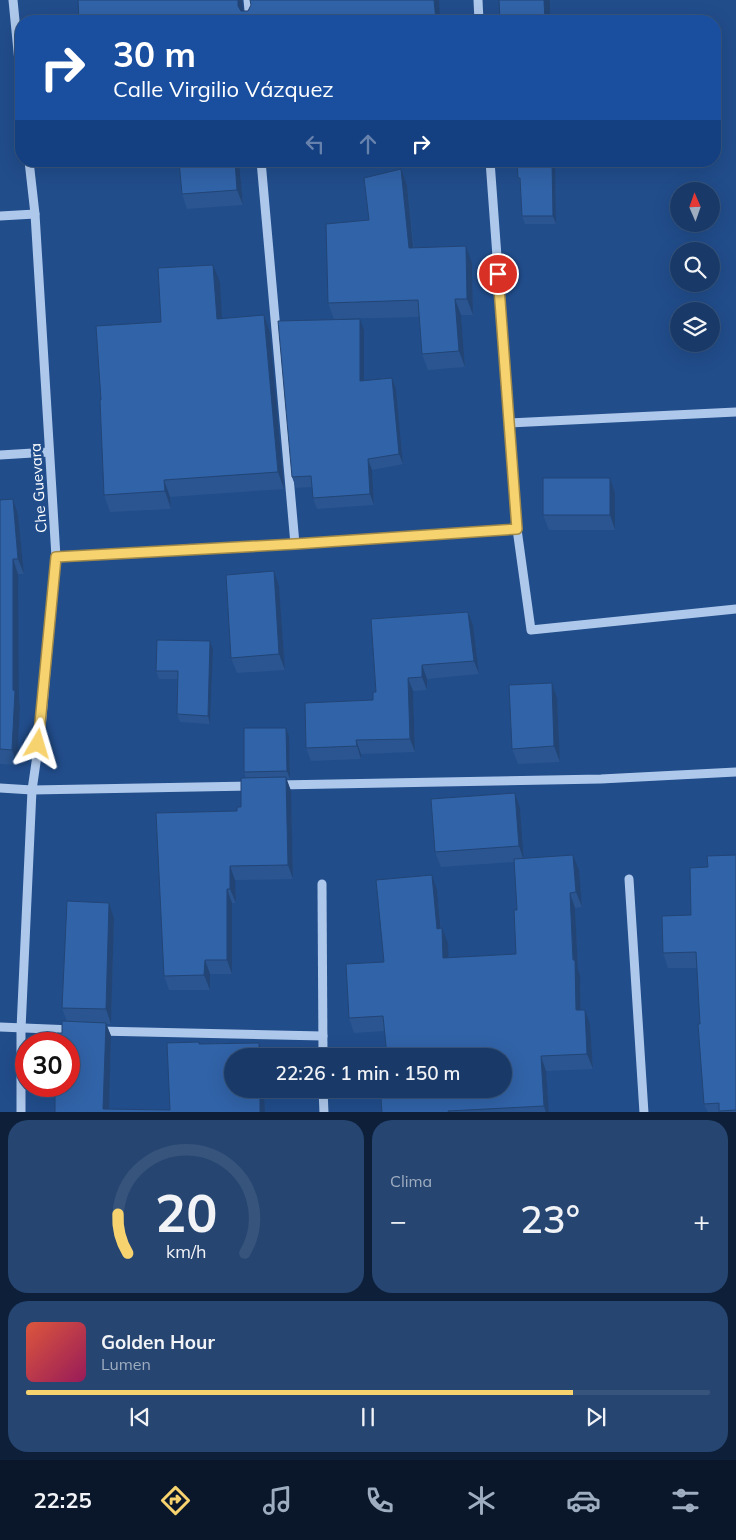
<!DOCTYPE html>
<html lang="es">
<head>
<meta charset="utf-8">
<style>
	:root { --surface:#193a68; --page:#264571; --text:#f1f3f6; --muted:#9fadc0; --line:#37547c; --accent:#f7d36f }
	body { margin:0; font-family:Mulish,sans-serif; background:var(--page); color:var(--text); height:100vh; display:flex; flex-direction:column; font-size:19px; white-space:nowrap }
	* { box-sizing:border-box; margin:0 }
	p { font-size:16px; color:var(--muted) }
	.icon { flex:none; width:28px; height:28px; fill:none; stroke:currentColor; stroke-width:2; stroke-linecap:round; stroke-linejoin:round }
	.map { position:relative; height:1112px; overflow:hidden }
	.panel { display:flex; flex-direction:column; gap:8px; padding:8px; background:#0e2039; flex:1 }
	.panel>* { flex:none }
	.hud { position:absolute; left:15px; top:15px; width:706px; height:152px; border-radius:20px; box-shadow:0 5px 20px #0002,0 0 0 1px var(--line); background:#1a4fa0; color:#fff; overflow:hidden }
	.needle { width:32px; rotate:358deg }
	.tools { position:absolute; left:670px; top:182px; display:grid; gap:10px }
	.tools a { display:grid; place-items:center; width:50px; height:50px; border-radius:50%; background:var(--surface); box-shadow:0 5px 20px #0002,0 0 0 1px var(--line); font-size:25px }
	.speed { position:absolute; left:15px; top:1032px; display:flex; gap:10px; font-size:25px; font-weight:700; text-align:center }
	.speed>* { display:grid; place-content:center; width:65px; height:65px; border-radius:50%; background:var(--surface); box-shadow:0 5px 20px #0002,0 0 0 1px var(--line); line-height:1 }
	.speed .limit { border:8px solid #d22; background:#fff; color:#111 }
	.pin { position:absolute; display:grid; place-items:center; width:42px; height:42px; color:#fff; margin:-21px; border:2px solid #fff; border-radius:50%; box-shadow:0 1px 5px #0007 }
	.me { position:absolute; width:55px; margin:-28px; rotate:7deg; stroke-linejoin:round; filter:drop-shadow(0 0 4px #0008) }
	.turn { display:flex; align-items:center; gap:18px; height:105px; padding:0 15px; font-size:22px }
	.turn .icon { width:65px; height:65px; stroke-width:2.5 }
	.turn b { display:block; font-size:35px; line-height:42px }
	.lanes { display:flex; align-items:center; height:48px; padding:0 15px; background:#0003; justify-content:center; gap:25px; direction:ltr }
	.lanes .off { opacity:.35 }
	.big { font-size:38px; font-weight:600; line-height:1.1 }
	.panel .widget { flex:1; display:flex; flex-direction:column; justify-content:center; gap:8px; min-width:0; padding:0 18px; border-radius:20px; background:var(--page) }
	.panel .dial { align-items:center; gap:0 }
	.dial svg { height:130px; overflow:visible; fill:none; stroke:var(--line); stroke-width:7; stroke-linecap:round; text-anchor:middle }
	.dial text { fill:var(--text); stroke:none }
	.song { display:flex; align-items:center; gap:15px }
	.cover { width:60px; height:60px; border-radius:8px; background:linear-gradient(135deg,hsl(10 70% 55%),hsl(330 70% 35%)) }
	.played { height:5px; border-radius:2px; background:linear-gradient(90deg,var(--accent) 80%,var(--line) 80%) }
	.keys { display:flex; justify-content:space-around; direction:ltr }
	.heat { display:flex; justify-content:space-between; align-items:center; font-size:28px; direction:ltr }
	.panel .tiles { flex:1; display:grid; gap:8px; grid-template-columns:1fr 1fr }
	.widget:last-child { grid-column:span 2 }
	.trip { position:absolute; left:224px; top:1048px; width:288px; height:50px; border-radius:25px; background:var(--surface); box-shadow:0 5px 20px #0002,0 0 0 1px var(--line); font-weight:600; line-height:50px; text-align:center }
	.tab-bar { display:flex; height:80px; justify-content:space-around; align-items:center; background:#0a172a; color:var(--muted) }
	.tab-bar .icon { width:35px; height:35px }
	.tab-bar .active { color:var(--accent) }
	.tab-bar b { font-size:22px; color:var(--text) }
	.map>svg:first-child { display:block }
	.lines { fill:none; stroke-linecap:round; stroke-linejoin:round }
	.minor { stroke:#aec8eb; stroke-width:9 }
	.wall { fill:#2a5590 }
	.shaded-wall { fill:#224576 }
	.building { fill:#3163a8; stroke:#224576 }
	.route-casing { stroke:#a18948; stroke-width:12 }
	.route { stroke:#f7d36f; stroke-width:9 }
	.labels { text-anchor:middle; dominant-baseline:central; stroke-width:5; stroke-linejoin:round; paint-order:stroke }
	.street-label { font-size:15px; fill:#fff; stroke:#214d8b }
</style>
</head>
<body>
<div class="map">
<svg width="736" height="1113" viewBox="0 0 736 1113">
	<rect width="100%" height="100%" fill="#214d8b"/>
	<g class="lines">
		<!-- minor -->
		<g class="minor">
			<path d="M13 0 21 82"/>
			<path d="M248 0 250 21"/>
			<path d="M478 0 479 21"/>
			<path d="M261 161 295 544"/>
			<path d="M490 161 517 529 531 630 736 609"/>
			<path d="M0 216 35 214"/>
			<path d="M509 423 736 412"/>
			<path d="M0 455 49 452"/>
			<path d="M56 557 295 544 517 529"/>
			<path d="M278 785 601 779 736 772"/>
			<path d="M0 788 32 790 252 786"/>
			<path d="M629 879 644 1113"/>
			<path d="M322 884 323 1056"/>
			<path d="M0 1027 73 1030"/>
			<path d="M98 1031 323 1036"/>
			<path d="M323 1089 324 1113"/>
			<path d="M21 1113V1029L32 790 41 728 56 557 35 214 29 161"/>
		</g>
	</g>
	<!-- wall -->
	<g class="wall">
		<path d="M179 161H239L243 205 187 209 182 194Z"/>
		<path d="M555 161 556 224H525L522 216 520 183 518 178Z"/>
		<path d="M401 169 407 185 414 248 466 246 472 263 473 315H461L465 367 428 370 422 354 419 317 334 319 328 303 369 220Z"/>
		<path d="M220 282 222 318 264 315 270 332 284 489 170 497 171 509 110 512 104 495 101 400 161 322Z"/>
		<path d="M364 330V380L396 389 403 464 372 470 374 505 317 509 313 498 312 487 296 488 292 477Z"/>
		<path d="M610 478 615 493V530H549L543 515Z"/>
		<path d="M13 499 18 514 24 574H18L19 700 20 706 17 765 0 764V500Z"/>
		<path d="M279 586 285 670 237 673 231 658Z"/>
		<path d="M468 612 473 625 479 674 427 679V690L413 691 415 752 361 754V759L311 761 306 748 373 700 376 692Z"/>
		<path d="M210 641 213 649 210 724 180 722 177 714 178 679H159L156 671Z"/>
		<path d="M557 698 560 762 518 764 512 749Z"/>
		<path d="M286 728 289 736 290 779H286L291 791 293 879 235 880 236 903H232V974H210V990H169L164 976 237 811 241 807 246 778 244 772Z"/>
		<path d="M520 808 524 858 579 870 582 907 575 908 578 969 580 975 581 1010 590 1024 593 1069 546 1071 549 1113H382L391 1098 385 1031 354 1033 349 1018 384 962 437 890 441 928 448 943V958L516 954 517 910 515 862 441 867 435 852Z"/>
		<path d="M736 855V1113H708L704 1104 697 968H668L663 953 691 915 708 867Z"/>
		<path d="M109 903 114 918 111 1024H106L111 1036 109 1109 170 1110 200 1044 259 1043 263 1056H232V1089H264L265 1113H55L62 1033 67 1022 62 1008Z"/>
	</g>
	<!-- shaded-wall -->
	<g class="shaded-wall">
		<path d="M238 0H242L244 21 238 6Z"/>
		<path d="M434 0H439L440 21H436Z"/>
		<path d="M544 0H550V21H545Z"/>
		<path d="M235 161H239L243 205 237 190Z"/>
		<path d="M552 161H555L556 224 553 216Z"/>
		<path d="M401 169 407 185 415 265 409 248Z"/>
		<path d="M466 246 472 263 473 315 467 299Z"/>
		<path d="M213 265 220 282 223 336 217 319Z"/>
		<path d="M455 299 461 315 465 367 459 351Z"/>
		<path d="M264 315 270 332 284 489 278 472Z"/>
		<path d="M360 319 364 330V391L360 381Z"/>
		<path d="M392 378 396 389 403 464 399 454Z"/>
		<path d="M368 459 372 470 374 505 370 494Z"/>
		<path d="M610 478 615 493V530L610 515Z"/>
		<path d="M164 480 170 497 171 509 165 491Z"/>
		<path d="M13 499 18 514 24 574 18 559Z"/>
		<path d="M13 559 18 574 19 700 20 706 17 765 12 750 13 690Z"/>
		<path d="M274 571 279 586 285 670 279 654Z"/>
		<path d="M468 612 473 625 479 674 474 661Z"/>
		<path d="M210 641 213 649 210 724 208 716Z"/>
		<path d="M422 665 427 679V690L422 677Z"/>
		<path d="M408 678 413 691 415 752 410 739Z"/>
		<path d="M552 683 557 698 560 762 554 746Z"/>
		<path d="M286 728 289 736 290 779 287 771Z"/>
		<path d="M356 740 361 754V759L357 746Z"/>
		<path d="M286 777 291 791 293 879 288 865Z"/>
		<path d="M515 793 520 808 524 861 519 846Z"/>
		<path d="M573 855 579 870 582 907 576 892Z"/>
		<path d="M230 866 235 880 236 903 230 889Z"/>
		<path d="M432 875 437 890 442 943 437 929Z"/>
		<path d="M227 889 232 903V974L227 960Z"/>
		<path d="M570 893 575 908 578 969 580 975 581 1025 576 1010Z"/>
		<path d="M109 903 114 918 111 1024 106 1009Z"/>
		<path d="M442 928 448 943 449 973 443 958Z"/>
		<path d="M205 960 210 974V990L204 975Z"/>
		<path d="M585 1010 590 1024 593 1069 587 1054Z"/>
		<path d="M106 1023 111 1036 109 1113 103 1109Z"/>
		<path d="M259 1043 263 1056H259Z"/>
		<path d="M541 1056 546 1071 549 1113H546L544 1106Z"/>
		<path d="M260 1089H264L265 1113H260Z"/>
	</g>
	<!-- building -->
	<g class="building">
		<path d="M78 0H238V6L241 11H248L251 5 250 0H434L436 20 424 21H79Z"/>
		<path d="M499 0H544L545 21H502V20H500Z"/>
		<path d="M179 161H235L237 190 182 194Z"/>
		<path d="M517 161H552L553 216H522L520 178H518Z"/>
		<path d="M401 169 409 248 466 246 467 299H455L459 351 422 354 418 300 328 303 326 224 369 220 364 178Z"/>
		<path d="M213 265 217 319 264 315 278 472 164 480 165 491 104 495 100 400H101L96 326 161 322 158 268Z"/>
		<path d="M360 319V381L392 378 399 454 368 459 370 494 313 498 311 476 292 477 278 321Z"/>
		<rect x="543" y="478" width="67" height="37"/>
		<path d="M13 499 18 559H13V690L15 691 12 750 0 749V500Z"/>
		<path d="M274 571 279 654 231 658 226 575Z"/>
		<path d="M468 612 474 661 422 665V677L408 678 410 739 356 740 357 746 306 748 305 703 373 700V692H376L371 619Z"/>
		<path d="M157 640 210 641 208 716 177 714 178 671H156Z"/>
		<path d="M552 683 554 746 512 749 509 685Z"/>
		<path d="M244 728H286L287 771 244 772Z"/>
		<path d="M286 777 288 865 230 866V889H227V960H205L204 975 164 976 156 813 237 811V807H241V778Z"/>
		<path d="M515 793 519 846 435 852 431 799Z"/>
		<path d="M573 855 576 892 570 893 573 960H575L576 1010H585L587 1054 541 1056 544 1106 448 1111 449 1113H382L381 1098H391L390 1089H502V1056H387L383 1016 349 1018 346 964 384 962 376 880 432 875 437 929 442 928 443 958 516 954 514 910H517L514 859Z"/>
		<path d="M736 855V1110L719 1111V1103L704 1104 698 1024H700L696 952 663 953 662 916 691 915 690 868 708 867 707 856Z"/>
		<path d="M67 901 109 903 106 1009 62 1008Z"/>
		<path d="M62 1021 106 1023 103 1109 170 1110 167 1043 199 1042V1044L259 1043V1056H232V1089H260V1113H55V1086H69V1044H57V1033H62Z"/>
	</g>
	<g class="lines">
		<defs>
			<path id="route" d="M38 744 56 557 295 544 517 529 498 274"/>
		</defs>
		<!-- route casing -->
		<use href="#route" class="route-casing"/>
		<!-- route -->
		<use href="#route" class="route"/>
	</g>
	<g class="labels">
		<!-- street labels -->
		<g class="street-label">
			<text transform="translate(38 488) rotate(-94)">Che Guevara</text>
		</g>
	</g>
</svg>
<div class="tools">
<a><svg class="needle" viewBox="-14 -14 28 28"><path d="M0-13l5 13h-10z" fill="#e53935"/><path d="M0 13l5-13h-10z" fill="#9fadc0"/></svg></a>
<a><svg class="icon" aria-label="search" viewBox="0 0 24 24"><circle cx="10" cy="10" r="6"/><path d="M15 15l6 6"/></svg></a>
<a><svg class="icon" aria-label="layers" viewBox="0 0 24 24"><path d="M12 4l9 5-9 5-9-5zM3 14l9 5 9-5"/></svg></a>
</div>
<div class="speed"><div class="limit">30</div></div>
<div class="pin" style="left:498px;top:274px;background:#d93025"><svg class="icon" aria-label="arrive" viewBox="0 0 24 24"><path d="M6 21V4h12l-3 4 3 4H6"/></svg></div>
<svg class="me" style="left:38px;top:744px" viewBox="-20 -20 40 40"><path d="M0-17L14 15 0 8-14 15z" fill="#f7d36f" stroke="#fff" stroke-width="4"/></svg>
<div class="trip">22:26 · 1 min · 150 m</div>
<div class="hud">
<div class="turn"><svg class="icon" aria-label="right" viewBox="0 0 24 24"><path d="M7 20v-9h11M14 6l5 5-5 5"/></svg><div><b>30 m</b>Calle Virgilio Vázquez</div></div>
<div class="lanes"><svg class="icon off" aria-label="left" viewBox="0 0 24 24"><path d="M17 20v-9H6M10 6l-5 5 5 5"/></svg><svg class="icon off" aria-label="ahead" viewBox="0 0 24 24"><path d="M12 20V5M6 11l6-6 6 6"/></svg><svg class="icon" aria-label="right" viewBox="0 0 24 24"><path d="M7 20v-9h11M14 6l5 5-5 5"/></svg></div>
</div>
</div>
<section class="panel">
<div class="tiles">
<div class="widget dial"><svg viewBox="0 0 100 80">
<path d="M14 69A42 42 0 1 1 86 69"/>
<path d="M14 69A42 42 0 0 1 8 45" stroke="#f7d36f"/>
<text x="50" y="56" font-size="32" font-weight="700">20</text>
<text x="50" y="72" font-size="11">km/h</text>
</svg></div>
<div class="widget"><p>Clima</p>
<div class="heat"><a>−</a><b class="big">23°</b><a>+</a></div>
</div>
<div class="widget">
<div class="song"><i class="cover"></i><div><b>Golden Hour</b><p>Lumen</p></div></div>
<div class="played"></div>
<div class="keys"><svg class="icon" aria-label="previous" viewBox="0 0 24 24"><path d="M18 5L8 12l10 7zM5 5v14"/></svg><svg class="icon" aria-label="pause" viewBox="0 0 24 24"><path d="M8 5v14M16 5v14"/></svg><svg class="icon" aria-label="next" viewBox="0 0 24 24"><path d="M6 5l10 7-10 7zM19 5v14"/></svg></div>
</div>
</div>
</section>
<nav class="tab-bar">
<b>22:25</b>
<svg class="icon active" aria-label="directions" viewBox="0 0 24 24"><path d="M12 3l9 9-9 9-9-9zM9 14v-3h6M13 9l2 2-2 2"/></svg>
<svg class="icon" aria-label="music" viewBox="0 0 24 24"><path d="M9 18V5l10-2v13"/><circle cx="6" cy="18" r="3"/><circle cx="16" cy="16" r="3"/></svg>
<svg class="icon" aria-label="phone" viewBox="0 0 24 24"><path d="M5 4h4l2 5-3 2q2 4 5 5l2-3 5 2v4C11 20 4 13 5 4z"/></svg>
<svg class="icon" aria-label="climate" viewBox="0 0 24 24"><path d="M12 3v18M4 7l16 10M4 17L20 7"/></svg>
<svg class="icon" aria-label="car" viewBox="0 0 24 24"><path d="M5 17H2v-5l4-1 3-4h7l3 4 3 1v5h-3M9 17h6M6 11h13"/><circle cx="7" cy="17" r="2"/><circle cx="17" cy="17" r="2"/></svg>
<svg class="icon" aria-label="filters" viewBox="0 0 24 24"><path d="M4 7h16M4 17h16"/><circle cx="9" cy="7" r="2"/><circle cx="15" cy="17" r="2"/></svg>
</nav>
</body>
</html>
